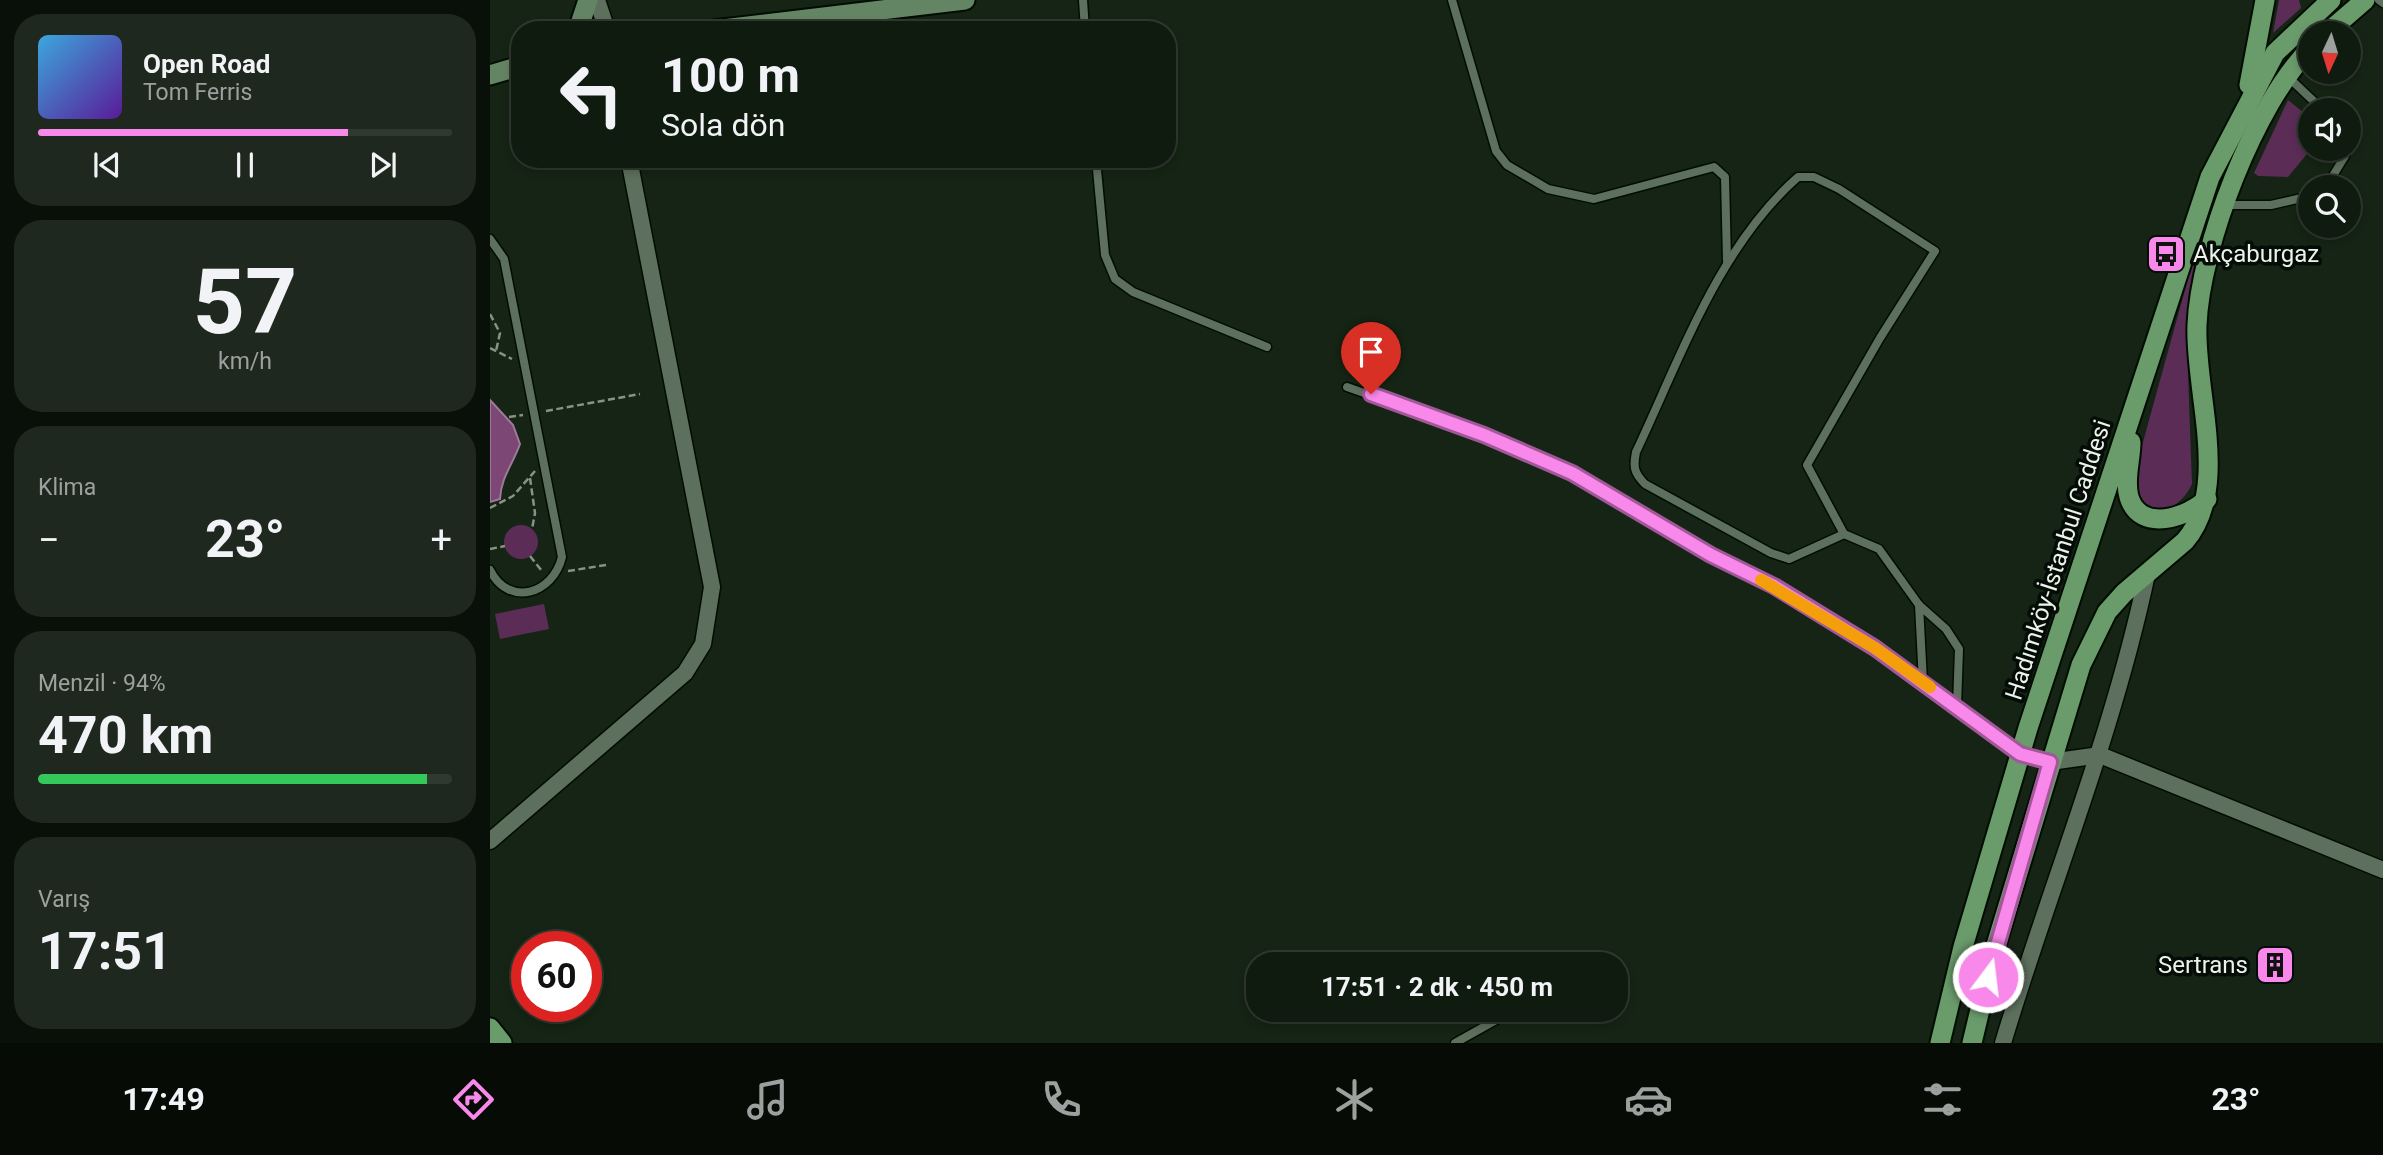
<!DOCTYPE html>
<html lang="tr">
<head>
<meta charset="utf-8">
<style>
	:root { --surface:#101b10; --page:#1e281e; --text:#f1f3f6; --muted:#9ca19f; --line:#303930; --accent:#f888ea }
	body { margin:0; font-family:Roboto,sans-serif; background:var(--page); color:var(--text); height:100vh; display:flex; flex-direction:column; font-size:26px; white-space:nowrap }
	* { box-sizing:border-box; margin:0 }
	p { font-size:23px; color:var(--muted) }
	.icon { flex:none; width:38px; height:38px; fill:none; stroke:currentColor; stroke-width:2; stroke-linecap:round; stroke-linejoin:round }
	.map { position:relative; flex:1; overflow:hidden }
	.sheet { display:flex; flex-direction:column; gap:14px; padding:14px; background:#090f09; width:490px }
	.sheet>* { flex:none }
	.banner { position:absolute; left:21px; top:21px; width:665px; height:147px; border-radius:28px; box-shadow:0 4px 10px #0003,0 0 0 2px var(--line); background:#101b10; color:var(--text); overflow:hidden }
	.needle { width:46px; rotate:184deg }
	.controls { position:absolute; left:1808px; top:21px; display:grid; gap:14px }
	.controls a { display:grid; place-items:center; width:63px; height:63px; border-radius:50%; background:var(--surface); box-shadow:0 4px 10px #0003,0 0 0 2px var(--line); font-size:35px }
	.speed { position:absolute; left:21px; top:931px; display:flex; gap:14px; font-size:35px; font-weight:700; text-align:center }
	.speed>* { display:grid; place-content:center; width:91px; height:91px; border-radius:50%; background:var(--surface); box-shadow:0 4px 10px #0003,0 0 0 2px var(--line); line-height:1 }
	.speed .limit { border:10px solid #d22; background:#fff; color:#111 }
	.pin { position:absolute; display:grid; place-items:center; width:60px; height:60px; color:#fff; margin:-72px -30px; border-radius:50% 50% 50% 0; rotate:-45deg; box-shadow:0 0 7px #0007 }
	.pin .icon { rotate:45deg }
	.me { position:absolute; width:77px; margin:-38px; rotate:15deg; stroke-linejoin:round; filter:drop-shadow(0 0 5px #0008) }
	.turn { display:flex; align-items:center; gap:24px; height:147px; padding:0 35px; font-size:32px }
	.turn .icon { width:91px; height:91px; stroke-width:2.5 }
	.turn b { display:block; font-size:49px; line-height:60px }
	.big { font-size:52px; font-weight:700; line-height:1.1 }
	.sheet .card { flex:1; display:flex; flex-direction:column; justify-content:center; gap:10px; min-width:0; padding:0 24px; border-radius:28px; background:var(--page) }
	.sheet .dial { align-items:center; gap:0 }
	.dial b { font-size:91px; line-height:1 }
	.song { display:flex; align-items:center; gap:21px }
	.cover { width:84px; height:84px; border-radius:10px; background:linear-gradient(135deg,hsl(200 70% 55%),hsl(270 70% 35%)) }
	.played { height:7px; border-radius:4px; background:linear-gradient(90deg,var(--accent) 75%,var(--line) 75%) }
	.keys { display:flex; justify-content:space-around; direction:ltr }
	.heat { display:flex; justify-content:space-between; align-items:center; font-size:38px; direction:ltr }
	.charge { height:10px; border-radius:5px; background:linear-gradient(90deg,#34c759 94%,var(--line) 0) }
	.trip { position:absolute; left:756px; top:952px; width:382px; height:70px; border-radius:28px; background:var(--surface); box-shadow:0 4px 10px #0003,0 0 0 2px var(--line); font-weight:700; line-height:70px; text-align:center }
	.dock { display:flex; height:112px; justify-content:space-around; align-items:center; background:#060b06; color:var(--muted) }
	.dock .icon { width:49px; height:49px }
	.dock .selected { color:var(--accent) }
	.dock b { font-size:32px; color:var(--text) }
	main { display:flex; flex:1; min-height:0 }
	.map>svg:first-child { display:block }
	.green { fill:#5b2c56 }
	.water { fill:#7c4775; stroke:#9d7b98; stroke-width:2 }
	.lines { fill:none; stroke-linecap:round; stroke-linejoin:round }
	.service-casing { stroke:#020d02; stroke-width:11 }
	.minor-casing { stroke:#020d02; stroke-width:19 }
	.secondary-casing { stroke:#020d02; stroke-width:23 }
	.primary-casing { stroke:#020d02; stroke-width:23 }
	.path { stroke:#869386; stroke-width:2.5; stroke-dasharray:7 3.5; stroke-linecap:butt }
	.service { stroke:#5d6f5d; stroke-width:8 }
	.minor { stroke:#5d6f5d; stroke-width:16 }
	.secondary { stroke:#648564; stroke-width:19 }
	.primary { stroke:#6a9b6b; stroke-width:19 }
	.route-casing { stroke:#a15898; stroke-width:18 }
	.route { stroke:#f888ea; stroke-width:12 }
	.slow { stroke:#f59e0b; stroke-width:12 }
	.labels { text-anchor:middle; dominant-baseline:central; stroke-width:7; stroke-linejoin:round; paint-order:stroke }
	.poi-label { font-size:24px; fill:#eaf4ea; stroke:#050b06; text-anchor:start }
	.street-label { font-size:24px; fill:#eaf4ea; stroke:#050b06 }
</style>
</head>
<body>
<main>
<section class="sheet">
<div class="card">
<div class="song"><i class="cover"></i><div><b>Open Road</b><p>Tom Ferris</p></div></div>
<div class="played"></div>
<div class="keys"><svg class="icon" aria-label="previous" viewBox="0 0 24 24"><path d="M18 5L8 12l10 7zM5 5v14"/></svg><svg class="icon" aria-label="pause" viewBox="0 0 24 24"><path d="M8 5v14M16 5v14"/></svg><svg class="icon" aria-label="next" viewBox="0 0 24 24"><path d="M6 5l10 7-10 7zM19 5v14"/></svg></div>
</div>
<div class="card dial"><b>57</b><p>km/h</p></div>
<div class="card"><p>Klima</p>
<div class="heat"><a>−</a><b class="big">23°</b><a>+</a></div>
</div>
<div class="card"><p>Menzil · 94%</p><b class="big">470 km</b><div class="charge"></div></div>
<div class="card"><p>Varış</p><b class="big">17:51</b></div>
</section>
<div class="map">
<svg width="1893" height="1043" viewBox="0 0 1893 1043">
	<rect width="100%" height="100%" fill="#152415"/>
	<!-- green -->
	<g class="green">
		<path d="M1789 0H1809L1811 8 1783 33Z"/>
		<path d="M1798 100 1820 118 1821 149 1798 177 1768 176 1764 173Z"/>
		<path d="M1709 239 1713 240 1696 318 1702 484C1694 503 1666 525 1650 499 1645 492 1646 480 1645 471Z"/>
		<circle cx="31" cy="542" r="17"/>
		<path d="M54 604 59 629 10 639 5 614Z"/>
	</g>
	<!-- water -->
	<path class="water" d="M0 400 23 425 30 444C23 464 11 477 10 499L0 502Z"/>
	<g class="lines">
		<defs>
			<g id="service">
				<path d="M593 0 595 30"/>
				<path d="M962 0 1006 151 1017 165 1058 189 1104 199 1224 167 1235 177 1237 261"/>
				<path d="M1889 0 1893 3"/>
				<path d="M1797 76 1833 110"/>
				<path d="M606 159 615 255 625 279 643 292 777 347"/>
				<path d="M1836 187 1855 156V149"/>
				<path d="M1736 205H1781L1820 196"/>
				<path d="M0 239 14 259 72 557C63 594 19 608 0 570"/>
				<path d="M857 387 994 435 1082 473 1221 555 1284 586 1385 647 1528 752"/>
				<path d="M1354 534 1299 559 1281 553 1155 484C1144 473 1143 467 1146 452 1190 359 1229 246 1308 177H1324L1349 189 1445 251 1390 338 1317 465 1354 534 1389 549 1429 605 1456 629 1469 649 1467 706"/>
				<path d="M1429 605 1433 682"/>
				<path d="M965 1043 1024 1010"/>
			</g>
			<g id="minor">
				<path d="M107 0 117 30"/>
				<path d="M1560 762 1610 755 1893 870"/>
				<path d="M0 841 195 673 213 644 222 587 139 159"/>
				<path d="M1513 1043C1560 886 1623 735 1657 574"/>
			</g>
			<g id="secondary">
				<path d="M88 30 98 0"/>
				<path d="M224 30 475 0"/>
				<path d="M0 75 30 66"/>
			</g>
			<g id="primary">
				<path d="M1837 33 1875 0"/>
				<path d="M1759 85 1775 0"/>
				<path d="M1641 442C1641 460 1634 480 1639 497 1650 534 1698 517 1717 499"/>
				<path d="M0 1028 12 1043"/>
				<path d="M1450 1043 1473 947 1538 728 1720 177 1785 53 1841 0"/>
				<path d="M1482 1043 1503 955 1591 665 1617 612 1634 593 1695 541C1741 488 1704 390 1707 325 1710 247 1765 103 1820 49"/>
			</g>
		</defs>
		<!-- service casing -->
		<use href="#service" class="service-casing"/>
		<!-- minor casing -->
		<use href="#minor" class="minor-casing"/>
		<!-- secondary casing -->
		<use href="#secondary" class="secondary-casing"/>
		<!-- primary casing -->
		<use href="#primary" class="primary-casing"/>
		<!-- path -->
		<g class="path">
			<path d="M0 314 10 333 6 351"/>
			<path d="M0 348 22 359"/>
			<path d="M56 411 150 394"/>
			<path d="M19 417 33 415"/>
			<path d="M40 478 45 513 42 529"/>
			<path d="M0 508 23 496 45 471"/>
			<path d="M0 549 15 546"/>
			<path d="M40 556 52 571"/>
			<path d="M78 571 116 565"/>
		</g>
		<!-- service -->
		<use href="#service" class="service"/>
		<!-- minor -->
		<use href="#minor" class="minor"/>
		<!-- secondary -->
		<use href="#secondary" class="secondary"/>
		<!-- primary -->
		<use href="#primary" class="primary"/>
	</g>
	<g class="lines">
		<defs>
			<path id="route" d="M881 394 994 435 1082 473 1221 555 1284 586 1385 648 1530 754 1560 762 1498 977"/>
		</defs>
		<!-- route casing -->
		<use href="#route" class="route-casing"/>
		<!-- route -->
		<use href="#route" class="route"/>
		<!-- slow -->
		<path class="slow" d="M1271 580 1385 648 1440 687"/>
	</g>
	<!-- icons -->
	<defs>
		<symbol id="bus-square" viewBox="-11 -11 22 22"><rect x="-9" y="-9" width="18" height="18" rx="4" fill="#f888ea" stroke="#050b06"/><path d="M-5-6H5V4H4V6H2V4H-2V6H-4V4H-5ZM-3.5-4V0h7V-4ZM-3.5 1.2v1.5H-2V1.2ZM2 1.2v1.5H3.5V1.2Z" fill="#111"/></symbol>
		<symbol id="building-square" viewBox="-11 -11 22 22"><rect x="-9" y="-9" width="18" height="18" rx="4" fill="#f888ea" stroke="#050b06"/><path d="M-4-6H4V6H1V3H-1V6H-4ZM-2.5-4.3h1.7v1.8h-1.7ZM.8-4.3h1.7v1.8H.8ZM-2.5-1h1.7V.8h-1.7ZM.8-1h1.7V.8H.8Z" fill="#111"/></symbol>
	</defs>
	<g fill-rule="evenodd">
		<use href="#bus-square" x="1654" y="232" width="44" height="44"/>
		<use href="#building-square" x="1763" y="943" width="44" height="44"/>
	</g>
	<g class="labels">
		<!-- poi labels -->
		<g class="poi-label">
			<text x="1703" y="254">Akçaburgaz</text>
			<text x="1758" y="965" text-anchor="end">Sertrans</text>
		</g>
		<!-- street labels -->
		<g class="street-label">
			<text transform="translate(1568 560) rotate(-72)">Hadımköy-İstanbul Caddesi</text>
		</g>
	</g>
</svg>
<div class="controls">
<a><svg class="needle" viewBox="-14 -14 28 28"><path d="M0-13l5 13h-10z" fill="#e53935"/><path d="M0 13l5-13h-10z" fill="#9ca19f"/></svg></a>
<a><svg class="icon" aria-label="sound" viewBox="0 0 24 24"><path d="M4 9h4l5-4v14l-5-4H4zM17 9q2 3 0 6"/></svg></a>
<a><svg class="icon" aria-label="search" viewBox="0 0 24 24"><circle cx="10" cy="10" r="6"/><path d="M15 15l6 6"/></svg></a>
</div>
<div class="speed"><div class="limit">60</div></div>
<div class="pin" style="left:881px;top:394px;background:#d93025"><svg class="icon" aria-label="arrive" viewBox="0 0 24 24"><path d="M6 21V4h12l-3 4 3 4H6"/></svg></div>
<svg class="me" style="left:1498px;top:977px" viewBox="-20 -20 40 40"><circle r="17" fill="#f888ea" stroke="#fff" stroke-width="3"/><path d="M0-11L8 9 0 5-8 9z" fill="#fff"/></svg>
<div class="trip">17:51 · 2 dk · 450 m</div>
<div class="banner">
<div class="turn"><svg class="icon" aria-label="left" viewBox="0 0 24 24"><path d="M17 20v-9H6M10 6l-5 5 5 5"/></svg><div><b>100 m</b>Sola dön</div></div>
</div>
</div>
</main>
<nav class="dock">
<b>17:49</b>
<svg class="icon selected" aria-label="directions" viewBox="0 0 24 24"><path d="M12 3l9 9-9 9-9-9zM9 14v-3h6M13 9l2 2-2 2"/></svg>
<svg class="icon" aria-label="music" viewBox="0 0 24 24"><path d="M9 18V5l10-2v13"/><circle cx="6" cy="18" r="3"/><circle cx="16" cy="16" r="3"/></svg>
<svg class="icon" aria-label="phone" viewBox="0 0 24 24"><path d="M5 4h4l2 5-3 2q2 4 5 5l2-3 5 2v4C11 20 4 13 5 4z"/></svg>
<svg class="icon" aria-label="climate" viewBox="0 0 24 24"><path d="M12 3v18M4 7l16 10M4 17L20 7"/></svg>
<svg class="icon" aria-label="car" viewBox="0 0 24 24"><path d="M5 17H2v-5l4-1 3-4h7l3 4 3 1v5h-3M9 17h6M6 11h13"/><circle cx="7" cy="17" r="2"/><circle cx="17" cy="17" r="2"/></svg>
<svg class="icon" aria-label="filters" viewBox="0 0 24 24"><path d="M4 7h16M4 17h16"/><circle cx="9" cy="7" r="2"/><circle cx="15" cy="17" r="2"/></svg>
<b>23°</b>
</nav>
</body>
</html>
